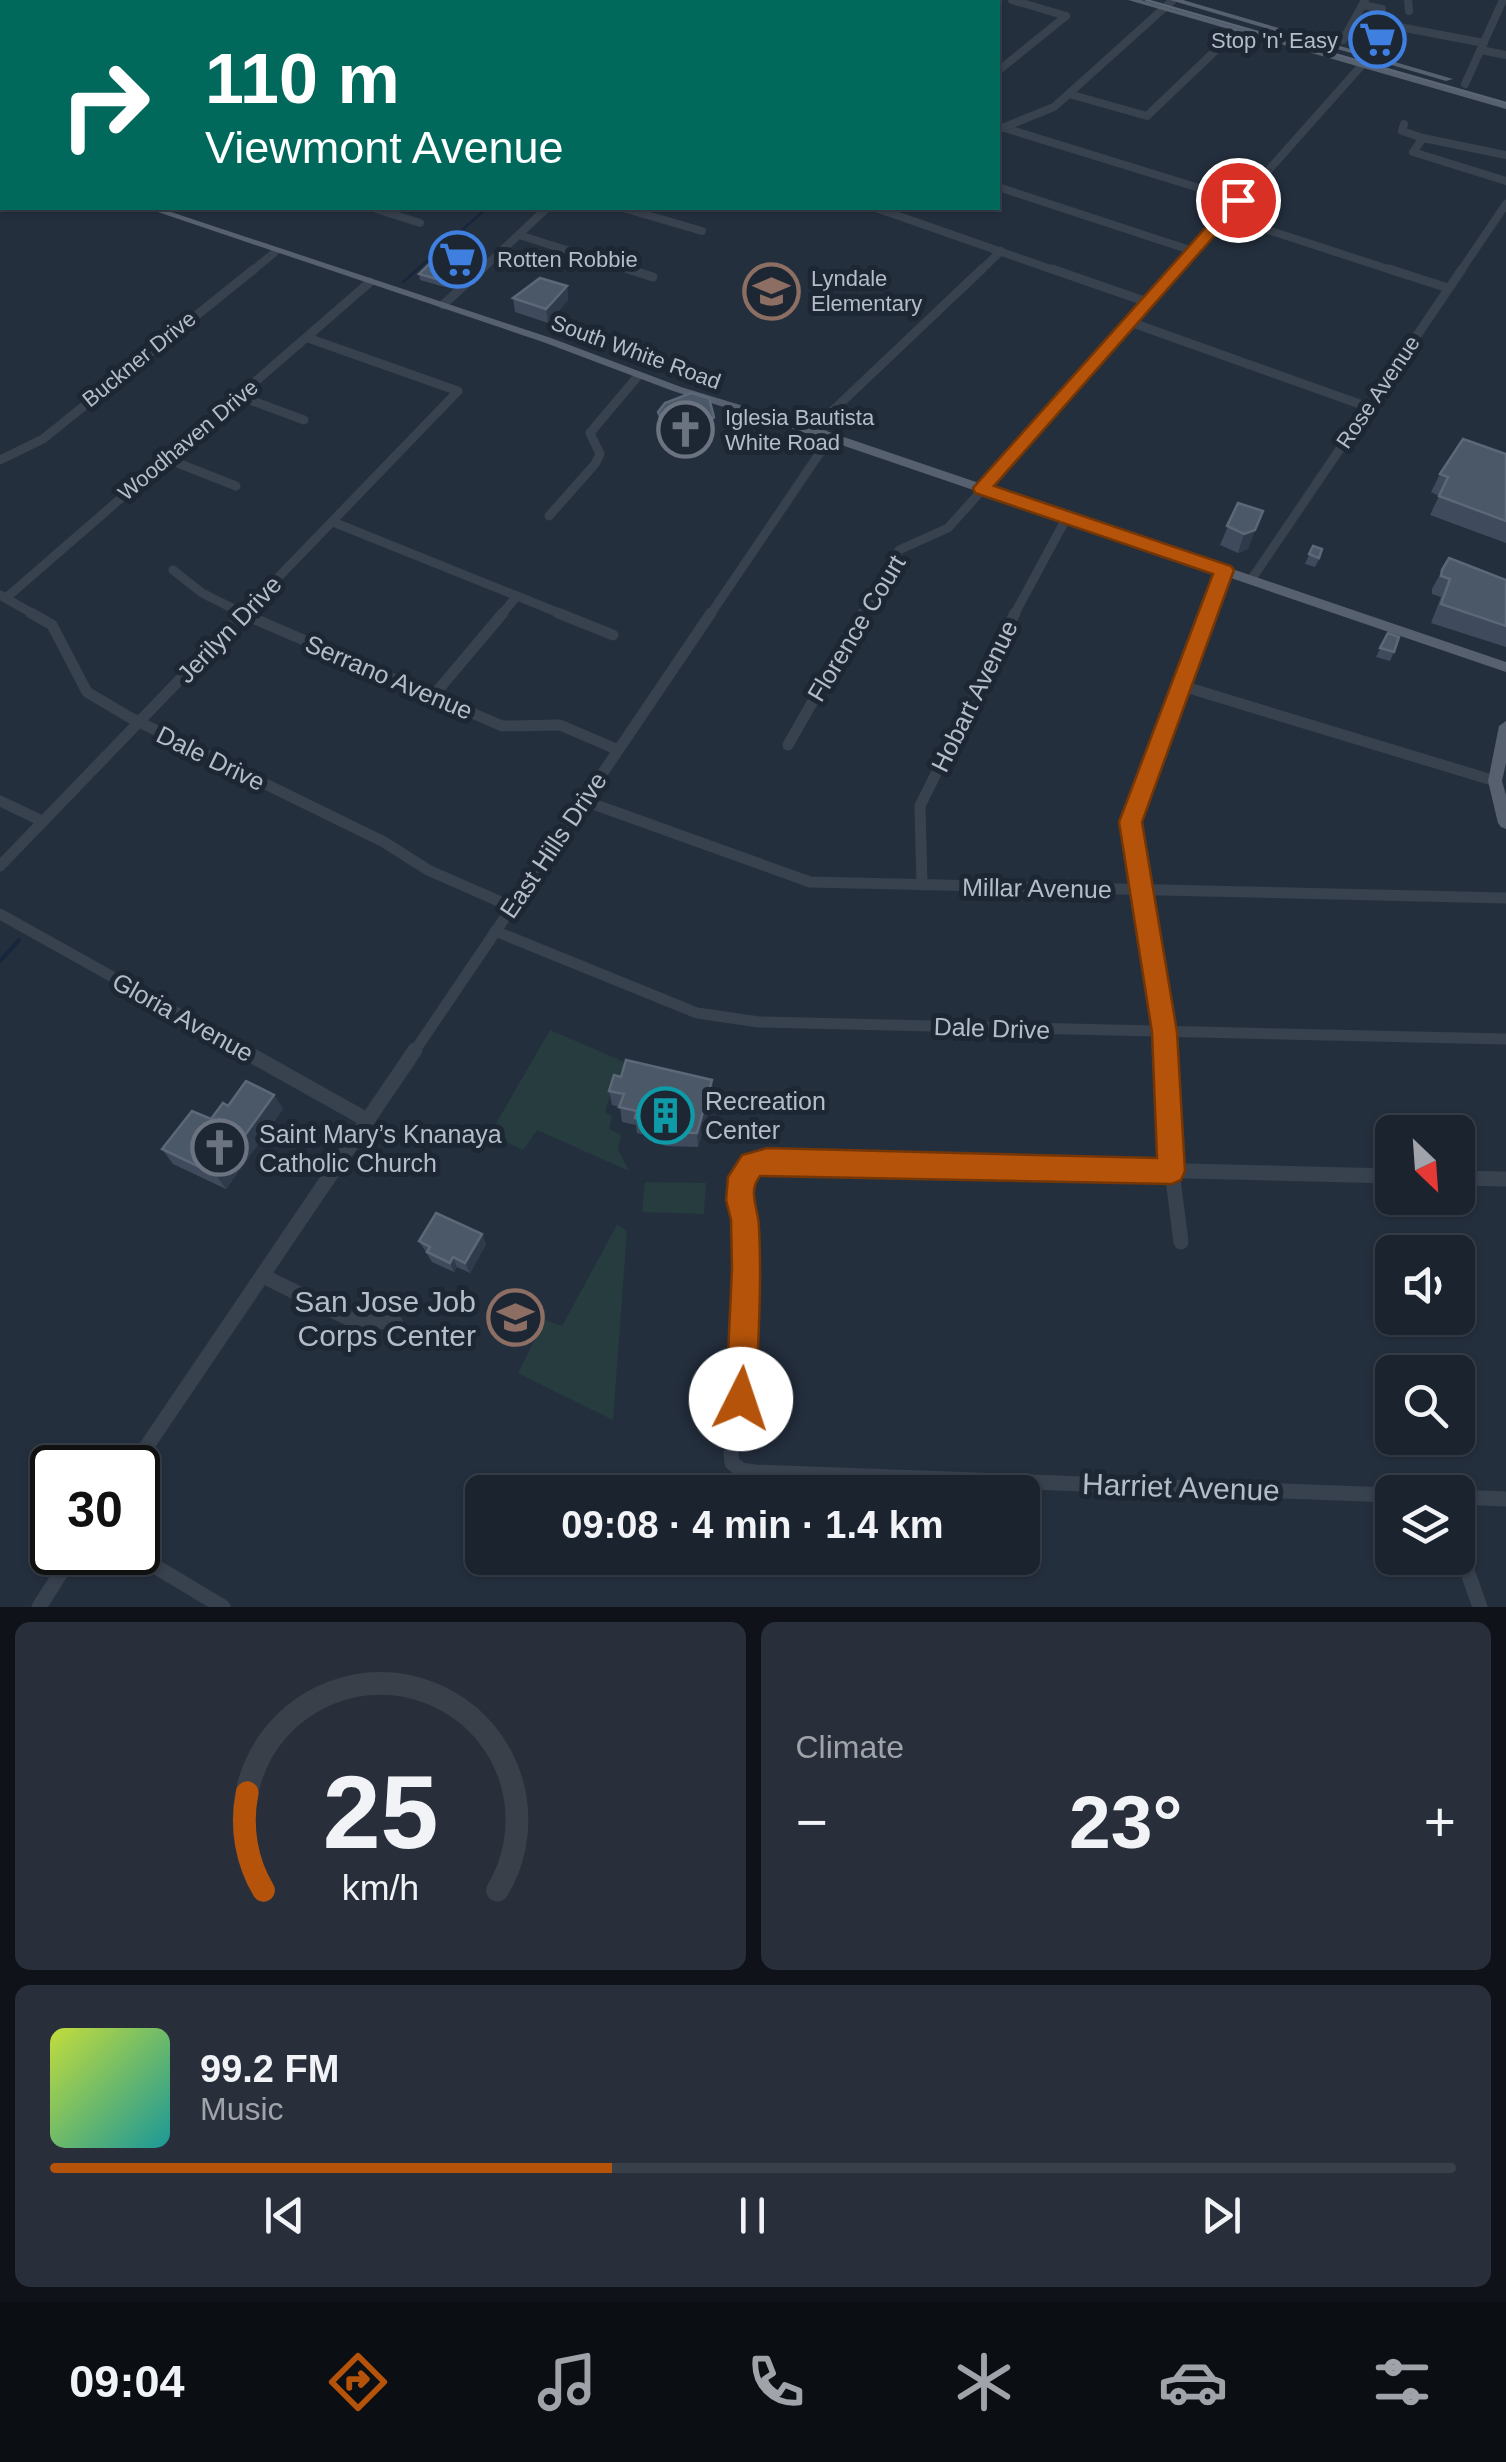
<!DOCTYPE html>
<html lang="en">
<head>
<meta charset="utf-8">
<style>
	:root { --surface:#1b232e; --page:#282f3a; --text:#f1f3f6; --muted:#a0a4aa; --line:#39404a; --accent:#b45309 }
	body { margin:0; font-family:Helvetica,sans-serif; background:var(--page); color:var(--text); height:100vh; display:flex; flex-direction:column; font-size:38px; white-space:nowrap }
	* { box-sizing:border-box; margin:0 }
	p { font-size:32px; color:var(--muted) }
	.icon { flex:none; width:55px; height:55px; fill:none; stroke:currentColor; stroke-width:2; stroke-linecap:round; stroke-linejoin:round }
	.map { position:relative; height:1607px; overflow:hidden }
	.details { display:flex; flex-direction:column; gap:15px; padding:15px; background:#0f1319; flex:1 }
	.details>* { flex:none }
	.top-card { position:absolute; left:0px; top:0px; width:1000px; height:210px; box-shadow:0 2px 8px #0004,0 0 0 2px var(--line); background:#00695c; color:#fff; overflow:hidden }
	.needle { width:65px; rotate:155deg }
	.tools { position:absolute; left:1375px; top:1115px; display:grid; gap:20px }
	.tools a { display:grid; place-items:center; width:100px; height:100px; border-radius:15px; background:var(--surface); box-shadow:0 2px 8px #0004,0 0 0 2px var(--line); font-size:50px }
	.speed { position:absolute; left:30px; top:1445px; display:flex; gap:20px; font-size:50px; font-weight:700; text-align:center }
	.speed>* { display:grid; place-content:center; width:130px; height:130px; border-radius:50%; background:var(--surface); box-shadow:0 2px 8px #0004,0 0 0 2px var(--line); line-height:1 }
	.speed .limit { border:5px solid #111; border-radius:15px; background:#fff; color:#111 }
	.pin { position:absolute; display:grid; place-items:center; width:85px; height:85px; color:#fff; margin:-42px; border:5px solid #fff; border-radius:50%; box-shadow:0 2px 10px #0007 }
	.me { position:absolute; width:110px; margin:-55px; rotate:4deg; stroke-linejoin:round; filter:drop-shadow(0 0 8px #0008) }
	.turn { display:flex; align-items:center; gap:35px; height:210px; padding:0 40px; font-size:45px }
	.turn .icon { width:130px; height:130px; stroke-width:2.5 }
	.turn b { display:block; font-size:70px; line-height:85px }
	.big { font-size:75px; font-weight:600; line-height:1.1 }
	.details .card { flex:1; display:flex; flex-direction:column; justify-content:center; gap:15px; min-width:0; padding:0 35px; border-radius:15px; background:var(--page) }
	.details .dial { align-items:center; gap:0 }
	.dial svg { height:260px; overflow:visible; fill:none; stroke:var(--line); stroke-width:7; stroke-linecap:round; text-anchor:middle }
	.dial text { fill:var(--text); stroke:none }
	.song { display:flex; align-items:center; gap:30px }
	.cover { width:120px; height:120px; border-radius:15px; background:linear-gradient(135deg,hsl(70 70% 55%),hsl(180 70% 35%)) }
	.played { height:10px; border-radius:5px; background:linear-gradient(90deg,var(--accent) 40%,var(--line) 40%) }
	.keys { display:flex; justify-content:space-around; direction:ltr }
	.heat { display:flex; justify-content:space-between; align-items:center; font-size:55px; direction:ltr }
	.details .tiles { flex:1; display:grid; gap:15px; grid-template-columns:1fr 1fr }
	.card:last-child { grid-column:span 2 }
	.trip { position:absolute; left:465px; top:1475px; width:575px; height:100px; border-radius:15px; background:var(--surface); box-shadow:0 2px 8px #0004,0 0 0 2px var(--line); font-weight:600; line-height:100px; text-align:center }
	.dock { display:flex; height:160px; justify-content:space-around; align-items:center; background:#0b0e12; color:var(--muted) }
	.dock .icon { width:70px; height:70px }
	.dock .selected { color:var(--accent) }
	.dock b { font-size:45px; color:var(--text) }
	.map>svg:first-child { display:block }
	.green { fill:#263c3f }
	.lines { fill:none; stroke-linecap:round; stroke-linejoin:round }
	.stream-far1 { stroke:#17263c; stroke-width:2.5 }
	.stream { stroke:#17263c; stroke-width:4 }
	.minor-far3 { stroke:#38414e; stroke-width:8 }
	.minor-far2 { stroke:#38414e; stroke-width:9 }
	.minor-far1 { stroke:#38414e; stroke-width:11 }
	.minor { stroke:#38414e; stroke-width:15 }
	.major { fill:#56606e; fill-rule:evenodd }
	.tram { stroke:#5a6575; stroke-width:2.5 }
	.wall { fill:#3f4b5c }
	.shaded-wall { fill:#2f3b4b }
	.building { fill:#4b5868; stroke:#5c6777; stroke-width:2.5 }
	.route { fill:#b45309; stroke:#753606; stroke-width:2.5 }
	.labels { text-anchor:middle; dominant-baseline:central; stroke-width:10; stroke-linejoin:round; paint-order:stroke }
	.far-poi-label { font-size:22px; fill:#b4bcc9; stroke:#1d2633; text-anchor:start }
	.far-street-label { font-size:22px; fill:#b4bcc9; stroke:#1d2633 }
	.street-label { font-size:25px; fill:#b4bcc9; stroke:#1d2633 }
	.poi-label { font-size:25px; fill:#b4bcc9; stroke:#1d2633; text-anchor:start }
	.near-poi-label { font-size:30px; fill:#b4bcc9; stroke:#1d2633; text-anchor:end }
	.near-street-label { font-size:30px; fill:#b4bcc9; stroke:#1d2633 }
</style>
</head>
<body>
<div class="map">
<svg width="1506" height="1607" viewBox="0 0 1506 1607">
	<rect width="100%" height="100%" fill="#242f3e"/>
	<!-- green -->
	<g class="green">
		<path d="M550 1030 627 1063 618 1088 612 1089 605 1112 612 1116 609 1129 621 1135 618 1149 629 1171 537 1130 523 1150 490 1134Z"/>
		<path d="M645 1182 706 1183 704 1214 642 1212Z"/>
		<path d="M617 1225 627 1231 613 1420 518 1373 545 1320 562 1326Z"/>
	</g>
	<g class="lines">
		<!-- stream-far1 -->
		<g class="stream-far1">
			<path d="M289 0 297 2"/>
			<path d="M403 282 487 208"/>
		</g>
		<!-- stream -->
		<path class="stream" d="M0 961 19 940"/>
		<!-- minor-far3 -->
		<g class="minor-far3">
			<path d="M543 0 553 2"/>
			<path d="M1012 0 1066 16"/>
			<path d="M1408 0 1409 11"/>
			<path d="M901 2 906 0"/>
			<path d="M1363 5 1382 9"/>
			<path d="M1394 26 1484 43"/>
			<path d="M1343 40 1365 0"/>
			<path d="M1481 50 1506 55"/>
			<path d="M998 71 1066 16"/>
			<path d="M1465 84 1503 0"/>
			<path d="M1069 94 1147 116 1237 30"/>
			<path d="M1404 124 1402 131 1423 138"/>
			<path d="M998 126 1238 200"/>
			<path d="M1002 128 1054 107 1173 0"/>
			<path d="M1506 155 1423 138 1413 152 1506 181"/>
			<path d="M998 187 1193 251"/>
			<path d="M373 208 420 223"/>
			<path d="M623 208 702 231"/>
			<path d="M876 208 1059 272"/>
			<path d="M1268 230 1397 272"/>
			<path d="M519 235 636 272"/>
			<path d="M251 272 275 252"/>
			<path d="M479 272 547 208"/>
			<path d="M979 272 1001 251"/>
			<path d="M1178 272 1370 56"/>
			<path d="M1460 272 1506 204"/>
		</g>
		<!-- minor-far2 -->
		<g class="minor-far2">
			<path d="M628 269 653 277"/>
			<path d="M1052 269 1147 302"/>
			<path d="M1389 269 1448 288"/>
			<path d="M443 305 482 269"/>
			<path d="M1130 322 1368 407"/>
			<path d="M242 397 304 420"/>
			<path d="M0 460 43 439 254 269"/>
			<path d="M170 460 236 486"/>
			<path d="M549 516 595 464 600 454 590 433 638 376"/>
			<path d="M333 522 564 615"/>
			<path d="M173 570 202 593 246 615"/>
			<path d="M1251 580 1462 269"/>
			<path d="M0 595 35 615"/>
			<path d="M6 598 370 282"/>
			<path d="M242 615 458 391 308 338"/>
			<path d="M501 615 517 596"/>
			<path d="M710 615 819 454 826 417 982 269"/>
			<path d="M862 615 899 550 948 528 1180 269"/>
			<path d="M1014 615 1067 517"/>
			<path d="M1208 615 1224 571"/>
		</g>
		<!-- minor-far1 -->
		<g class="minor-far1">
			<path d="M31 613 52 625 87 692 129 717 384 842 428 870 512 907"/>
			<path d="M241 613 502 726 560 725 616 749"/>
			<path d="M558 613 613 635"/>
			<path d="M1179 685 1495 781"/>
			<path d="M433 696 503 613"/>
			<path d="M788 745 863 613"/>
			<path d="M582 800 810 882 1506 898"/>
			<path d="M0 801 42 821"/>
			<path d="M0 866 244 613"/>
			<path d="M922 885 920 806 1015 613"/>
			<path d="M0 914 247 1052"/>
			<path d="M495 931 697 1013 759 1022 1506 1039"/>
			<path d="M414 1052 711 613"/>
			<path d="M1165 1052 1131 821 1208 613"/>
		</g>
		<!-- minor -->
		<g class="minor">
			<path d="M242 1050 367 1120"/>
			<path d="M1165 1050 1172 1171 1181 1242"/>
			<path d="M1392 1176 767 1161C753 1165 744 1168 741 1184L747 1269 746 1332 731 1454 732 1463 741 1470 755 1472 1392 1495"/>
			<path d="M1458 1178 1506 1179"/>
			<path d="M263 1276 350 1319 396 1323"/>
			<path d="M132 1468 415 1050"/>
			<path d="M1458 1497 1506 1499"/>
			<path d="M1458 1545 1480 1607"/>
			<path d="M131 1552 223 1607"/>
			<path d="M39 1607 74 1552"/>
		</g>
		<!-- major -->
		<g class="major">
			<path d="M221 0H231L228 2H219Z"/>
			<path d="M1128 0H1141L1506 103V109Z"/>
			<path d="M1170 0H1183L1453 79 1446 81Z"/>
			<path d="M2 139V146L0 147V140Z"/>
			<path d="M0 153 2 154V160L0 159Z"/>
			<path d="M146 208H159L551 338 681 387 826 431 1506 662V672L818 437 673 391 543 342Z"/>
			<path d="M1506 721V763L1502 781 1506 795V829L1501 827 1498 823 1488 781 1499 726Z"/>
		</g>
		<!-- tram -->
		<path class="tram" d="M1146 0 1506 103"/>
	</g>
	<!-- wall -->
	<g class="wall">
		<path d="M348 0H433L429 2H357Z"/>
		<path d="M474 253 475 259 445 287 420 280 419 274Z"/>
		<path d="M567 286 568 300 548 323 515 312 513 298Z"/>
		<path d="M658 412 715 435 706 443 685 448 666 444 659 430Z"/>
		<path d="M1506 454V543L1430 515 1439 496 1431 492 1440 474Z"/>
		<path d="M1238 503 1248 549 1238 553 1220 545Z"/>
		<path d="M1313 546 1319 559 1315 567 1305 564Z"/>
		<path d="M1449 558 1506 580V647L1431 623 1441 597 1432 594V589Z"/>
		<path d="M1388 633 1394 652 1390 661 1376 657Z"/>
		<path d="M621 1077 712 1080 713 1095 698 1147 666 1146 656 1141 655 1137 637 1133 636 1125 622 1122 620 1107 612 1105 609 1091Z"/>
		<path d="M274 1095 283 1109 226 1189 173 1164 162 1149 211 1119 228 1106Z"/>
		<path d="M482 1234 486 1244 470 1273 457 1267 454 1272 432 1262 419 1241Z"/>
	</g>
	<!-- shaded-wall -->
	<g class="shaded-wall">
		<path d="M413 0H433L429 2H413Z"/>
		<path d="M474 253 475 259 445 287 444 281Z"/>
		<path d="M567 286 568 300 548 323 546 309Z"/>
		<path d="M714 417 715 435 706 443 685 448V430Z"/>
		<path d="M1263 511 1248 549 1238 553 1244 534Z"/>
		<path d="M712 1080 713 1095 698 1147 697 1133Z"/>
		<path d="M274 1095 283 1109 226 1189 216 1175Z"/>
		<path d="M482 1234 486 1244 470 1273 465 1263Z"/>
		<path d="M453 1257 457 1267 454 1272 450 1263Z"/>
	</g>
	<!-- building -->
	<g class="building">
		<path d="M56 0H106L112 2H51Z"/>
		<path d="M448 246 474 253 444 281 419 274Z"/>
		<path d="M540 278 567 286 546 309 513 298Z"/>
		<path d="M691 393 709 398 714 417 706 425 685 430 665 425 658 412 665 403Z"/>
		<path d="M1463 439 1506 454V521L1439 496 1448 477 1440 474Z"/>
		<path d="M1238 503 1263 511 1255 530 1244 534 1227 526Z"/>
		<path d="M1313 546 1322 549 1319 558 1309 554Z"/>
		<path d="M1449 558 1506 580V626L1441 604 1450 579 1441 576 1442 570Z"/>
		<path d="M1388 633 1399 637 1394 652 1380 648Z"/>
		<path d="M626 1060 712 1080 697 1133 664 1132 654 1126 655 1123 635 1118 637 1111 619 1107 624 1094 609 1091 614 1075 621 1077Z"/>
		<path d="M246 1081 274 1095 216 1175 162 1149 192 1111 211 1119 223 1103 228 1106Z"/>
		<path d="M436 1213 482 1234 465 1263 453 1257 450 1263 427 1252 430 1247 419 1241Z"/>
	</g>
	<!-- route -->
	<path class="route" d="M1233 197 1246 200 994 486 1231 566 1234 570 1142 822 1177 1032 1185 1171 1181 1180 1172 1184 760 1176C747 1192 759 1209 759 1228 762 1285 758 1342 756 1399L752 1409 741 1414 730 1409 726 1399 732 1268 731 1220 726 1200 728 1177 742 1155 767 1148 1157 1158 1152 1032 1119 822 1213 574 975 493 973 488Z"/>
	<!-- icons -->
	<defs>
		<symbol id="supermarket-ring" viewBox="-11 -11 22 22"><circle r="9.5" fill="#1d2633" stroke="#3f7fe0" stroke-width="1.5"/><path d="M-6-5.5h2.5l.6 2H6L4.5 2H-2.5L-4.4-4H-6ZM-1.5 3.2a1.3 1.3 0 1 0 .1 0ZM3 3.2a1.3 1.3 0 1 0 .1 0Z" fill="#3f7fe0"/></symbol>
		<symbol id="school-ring" viewBox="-11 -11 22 22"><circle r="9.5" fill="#1d2633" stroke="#8d6e63" stroke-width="1.5"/><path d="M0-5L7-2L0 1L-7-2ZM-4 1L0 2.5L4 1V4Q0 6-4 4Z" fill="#8d6e63"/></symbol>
		<symbol id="church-ring" viewBox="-11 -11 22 22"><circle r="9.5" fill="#1d2633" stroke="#6b7280" stroke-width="1.5"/><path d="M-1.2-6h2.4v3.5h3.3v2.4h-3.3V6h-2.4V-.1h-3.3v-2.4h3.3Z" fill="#6b7280"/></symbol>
		<symbol id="building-ring" viewBox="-11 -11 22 22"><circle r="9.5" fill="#1d2633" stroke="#0f9aa8" stroke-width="1.5"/><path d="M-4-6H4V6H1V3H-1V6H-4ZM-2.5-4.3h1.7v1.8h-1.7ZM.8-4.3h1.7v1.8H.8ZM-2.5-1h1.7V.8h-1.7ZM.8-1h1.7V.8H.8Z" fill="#0f9aa8"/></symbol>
	</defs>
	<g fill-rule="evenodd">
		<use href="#supermarket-ring" x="1346" y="8" width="63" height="63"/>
		<use href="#supermarket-ring" x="426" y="228" width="63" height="63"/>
		<use href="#school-ring" x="740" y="260" width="63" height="63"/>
		<use href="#church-ring" x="654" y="398" width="63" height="63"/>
		<use href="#building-ring" x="634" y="1084" width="63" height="63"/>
		<use href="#church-ring" x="188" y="1116" width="63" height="63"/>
		<use href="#school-ring" x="484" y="1286" width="63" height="63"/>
	</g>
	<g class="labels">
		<!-- far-poi labels -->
		<g class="far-poi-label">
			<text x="1338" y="40" text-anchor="end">Stop 'n' Easy</text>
			<text x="497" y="259">Rotten Robbie</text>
			<text x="811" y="278">Lyndale<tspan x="811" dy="25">Elementary</tspan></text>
			<text x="725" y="417">Iglesia Bautista<tspan x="725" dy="25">White Road</tspan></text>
		</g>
		<!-- far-street labels -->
		<g class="far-street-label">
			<text transform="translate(636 352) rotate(20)">South White Road</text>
			<text transform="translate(139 359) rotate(-39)">Buckner Drive</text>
			<text transform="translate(1378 392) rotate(-56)">Rose Avenue</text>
			<text transform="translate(188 440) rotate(-40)">Woodhaven Drive</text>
		</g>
		<!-- street labels -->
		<g class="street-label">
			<text transform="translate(856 628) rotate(-59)">Florence Court</text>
			<text transform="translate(229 629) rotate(-46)">Jerilyn Drive</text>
			<text transform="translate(389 677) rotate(23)">Serrano Avenue</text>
			<text transform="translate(974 696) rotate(-64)">Hobart Avenue</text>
			<text transform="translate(211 758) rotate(26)">Dale Drive</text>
			<text transform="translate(553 845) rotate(-56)">East Hills Drive</text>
			<text transform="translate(1037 888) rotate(1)">Millar Avenue</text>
			<text transform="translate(183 1017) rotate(29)">Gloria Avenue</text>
			<text transform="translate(992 1028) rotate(2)">Dale Drive</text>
		</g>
		<!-- poi labels -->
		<g class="poi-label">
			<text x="705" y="1101">Recreation<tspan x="705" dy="29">Center</tspan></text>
			<text x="259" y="1134">Saint Mary’s Knanaya<tspan x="259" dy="29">Catholic Church</tspan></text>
		</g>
		<!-- near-poi labels -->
		<g class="near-poi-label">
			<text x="476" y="1301">San Jose Job<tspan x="476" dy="34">Corps Center</tspan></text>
		</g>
		<!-- near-street labels -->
		<g class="near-street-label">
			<text transform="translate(1181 1487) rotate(2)">Harriet Avenue</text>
		</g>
	</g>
</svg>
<div class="tools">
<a><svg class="needle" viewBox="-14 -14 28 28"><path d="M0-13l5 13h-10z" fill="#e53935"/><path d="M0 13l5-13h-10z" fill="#a0a4aa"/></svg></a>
<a><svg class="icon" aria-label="sound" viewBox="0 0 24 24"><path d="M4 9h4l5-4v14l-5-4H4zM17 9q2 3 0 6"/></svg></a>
<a><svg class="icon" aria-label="search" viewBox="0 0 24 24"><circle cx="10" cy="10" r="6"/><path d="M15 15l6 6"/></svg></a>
<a><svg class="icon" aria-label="layers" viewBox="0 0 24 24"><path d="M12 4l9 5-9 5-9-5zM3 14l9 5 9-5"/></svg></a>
</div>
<div class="speed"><div class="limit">30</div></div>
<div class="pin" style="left:1238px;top:200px;background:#d93025"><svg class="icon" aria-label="arrive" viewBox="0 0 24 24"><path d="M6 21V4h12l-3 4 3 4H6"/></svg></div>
<svg class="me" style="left:741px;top:1399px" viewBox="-20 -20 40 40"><circle r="19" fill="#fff"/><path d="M0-13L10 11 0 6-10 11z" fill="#b45309"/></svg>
<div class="trip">09:08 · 4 min · 1.4 km</div>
<div class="top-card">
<div class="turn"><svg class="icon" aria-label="right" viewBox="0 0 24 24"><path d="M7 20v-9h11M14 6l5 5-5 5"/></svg><div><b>110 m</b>Viewmont Avenue</div></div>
</div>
</div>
<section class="details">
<div class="tiles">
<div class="card dial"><svg viewBox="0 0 100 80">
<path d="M14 69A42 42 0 1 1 86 69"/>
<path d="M14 69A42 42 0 0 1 9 39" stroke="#b45309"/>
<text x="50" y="56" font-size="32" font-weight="700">25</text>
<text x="50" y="72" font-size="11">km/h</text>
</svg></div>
<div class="card"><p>Climate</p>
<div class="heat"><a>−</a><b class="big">23°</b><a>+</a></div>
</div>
<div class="card">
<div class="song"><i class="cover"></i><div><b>99.2 FM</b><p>Music</p></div></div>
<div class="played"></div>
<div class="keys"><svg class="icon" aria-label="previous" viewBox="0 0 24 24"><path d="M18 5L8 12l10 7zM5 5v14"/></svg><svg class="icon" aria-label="pause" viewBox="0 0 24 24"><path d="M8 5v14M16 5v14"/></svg><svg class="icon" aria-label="next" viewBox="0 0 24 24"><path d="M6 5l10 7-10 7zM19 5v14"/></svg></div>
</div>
</div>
</section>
<nav class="dock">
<b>09:04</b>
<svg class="icon selected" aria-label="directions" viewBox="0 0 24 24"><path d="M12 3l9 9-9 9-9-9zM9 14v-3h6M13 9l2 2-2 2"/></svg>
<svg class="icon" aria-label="music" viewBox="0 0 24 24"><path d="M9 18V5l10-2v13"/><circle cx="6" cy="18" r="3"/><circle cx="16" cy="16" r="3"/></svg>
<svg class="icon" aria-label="phone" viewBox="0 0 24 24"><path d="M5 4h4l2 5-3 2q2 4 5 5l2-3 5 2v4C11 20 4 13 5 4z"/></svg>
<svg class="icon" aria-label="climate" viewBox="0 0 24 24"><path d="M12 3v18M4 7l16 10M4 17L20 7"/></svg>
<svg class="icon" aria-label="car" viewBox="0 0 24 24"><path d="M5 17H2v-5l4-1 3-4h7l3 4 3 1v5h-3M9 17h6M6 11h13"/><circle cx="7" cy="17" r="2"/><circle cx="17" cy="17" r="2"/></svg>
<svg class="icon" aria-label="filters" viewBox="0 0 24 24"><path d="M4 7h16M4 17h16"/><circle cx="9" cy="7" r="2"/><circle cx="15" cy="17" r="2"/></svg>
</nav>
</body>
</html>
